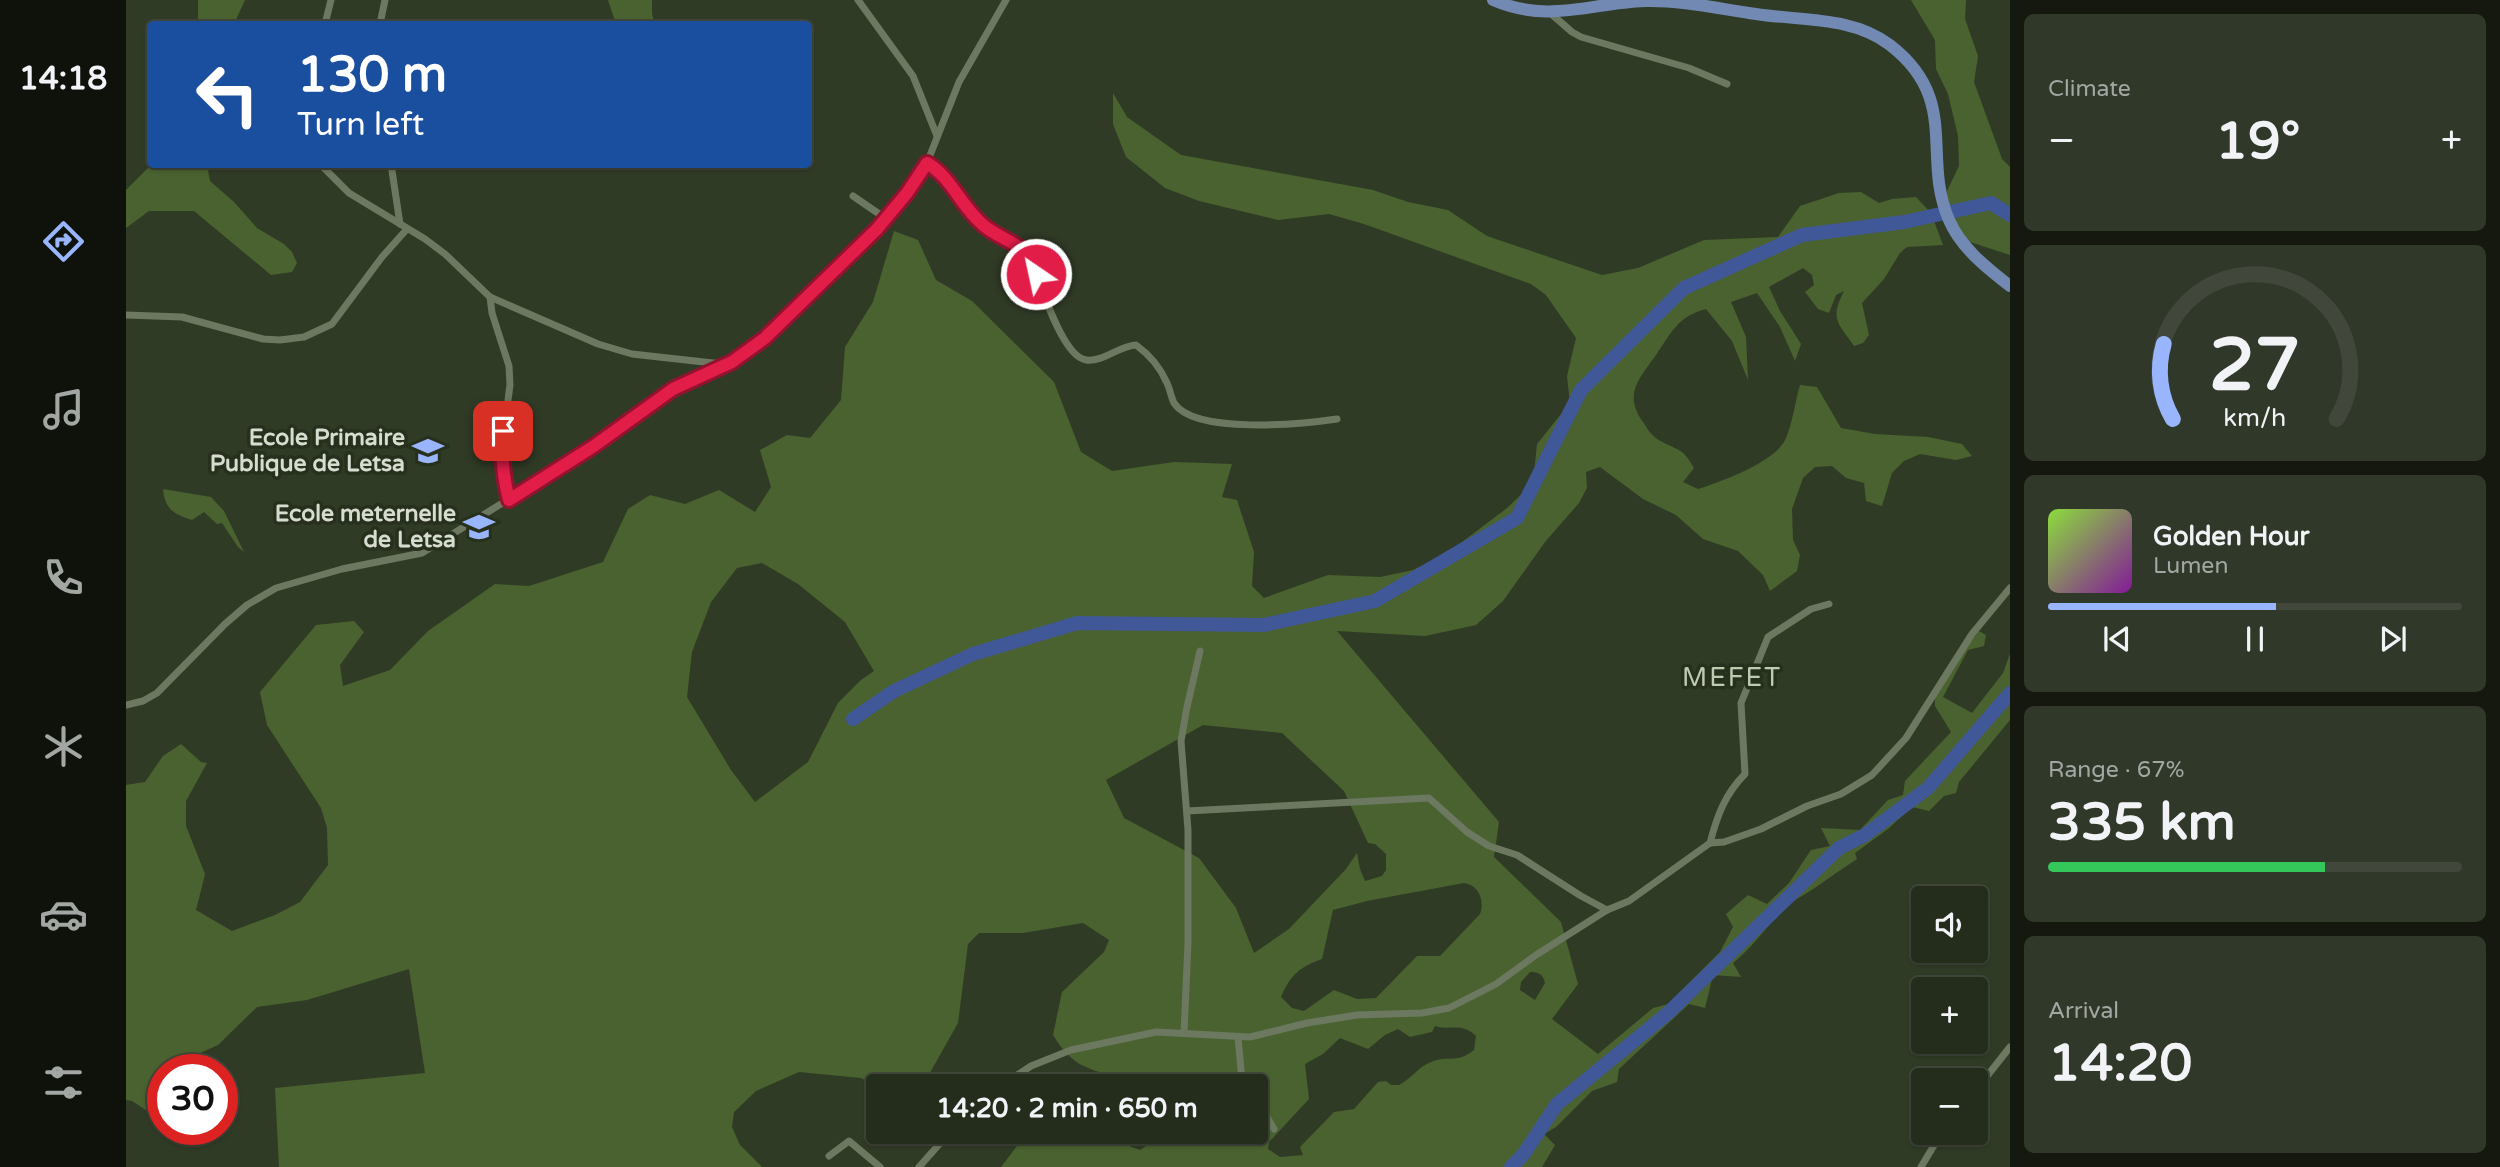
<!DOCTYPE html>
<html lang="en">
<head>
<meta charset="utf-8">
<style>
	:root { --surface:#242c1c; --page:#303829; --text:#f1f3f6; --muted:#a3a7a3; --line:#41483b; --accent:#99b5fd }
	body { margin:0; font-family:"Varela Round",sans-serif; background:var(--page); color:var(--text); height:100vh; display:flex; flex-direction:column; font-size:26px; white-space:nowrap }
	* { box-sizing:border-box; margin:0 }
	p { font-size:23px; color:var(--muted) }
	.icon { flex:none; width:38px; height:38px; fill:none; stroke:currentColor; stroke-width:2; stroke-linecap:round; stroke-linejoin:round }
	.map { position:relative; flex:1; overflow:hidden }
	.side { display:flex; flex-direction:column; gap:14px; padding:14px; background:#14180f; width:490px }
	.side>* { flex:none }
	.guide { position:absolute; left:21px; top:21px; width:665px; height:147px; border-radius:7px; box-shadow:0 2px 5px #0004,0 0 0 2px var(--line); background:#1a4fa0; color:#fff; overflow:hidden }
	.buttons { position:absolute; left:1785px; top:886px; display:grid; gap:14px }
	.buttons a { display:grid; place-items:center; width:77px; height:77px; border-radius:7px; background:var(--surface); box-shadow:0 2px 5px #0004,0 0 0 2px var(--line); font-size:35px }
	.speed { position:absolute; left:21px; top:1054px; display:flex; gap:14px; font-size:35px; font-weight:700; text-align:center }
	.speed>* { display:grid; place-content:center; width:91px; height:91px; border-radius:50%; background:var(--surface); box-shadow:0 2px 5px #0004,0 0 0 2px var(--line); line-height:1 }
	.speed .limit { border:10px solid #d22; background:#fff; color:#111 }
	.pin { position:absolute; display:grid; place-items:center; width:60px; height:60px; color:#fff; margin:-30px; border-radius:14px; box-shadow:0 4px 10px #0006 }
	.me { position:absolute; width:77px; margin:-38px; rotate:326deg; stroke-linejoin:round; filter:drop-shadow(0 0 5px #0008) }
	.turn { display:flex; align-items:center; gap:24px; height:147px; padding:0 35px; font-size:32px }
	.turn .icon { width:91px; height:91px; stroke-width:2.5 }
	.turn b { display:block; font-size:49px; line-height:60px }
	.big { font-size:52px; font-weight:700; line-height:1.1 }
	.side .card { flex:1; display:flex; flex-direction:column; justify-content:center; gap:10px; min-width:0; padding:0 24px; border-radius:10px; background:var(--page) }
	.side .dial { align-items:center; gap:0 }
	.dial svg { height:182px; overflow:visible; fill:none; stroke:var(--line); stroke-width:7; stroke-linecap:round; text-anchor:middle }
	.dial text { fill:var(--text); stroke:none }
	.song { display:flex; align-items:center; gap:21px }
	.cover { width:84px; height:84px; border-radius:10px; background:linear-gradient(135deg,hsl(90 70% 55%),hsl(290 70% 35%)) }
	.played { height:7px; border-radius:4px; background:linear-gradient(90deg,var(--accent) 55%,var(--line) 55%) }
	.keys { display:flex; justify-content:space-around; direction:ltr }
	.heat { display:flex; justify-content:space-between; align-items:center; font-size:38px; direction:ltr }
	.charge { height:10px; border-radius:5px; background:linear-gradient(90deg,#34c759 67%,var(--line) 0) }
	.trip { position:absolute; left:740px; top:1074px; width:402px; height:70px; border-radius:7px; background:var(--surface); box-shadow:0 2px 5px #0004,0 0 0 2px var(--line); font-weight:700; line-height:70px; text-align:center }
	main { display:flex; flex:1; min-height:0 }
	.dock { display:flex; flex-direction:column; width:126px; justify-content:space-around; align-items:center; background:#0e120b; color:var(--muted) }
	.dock .icon { width:49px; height:49px }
	.dock .current { color:var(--accent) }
	.dock b { font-size:32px; color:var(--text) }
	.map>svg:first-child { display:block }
	.green { fill:#4a622f; fill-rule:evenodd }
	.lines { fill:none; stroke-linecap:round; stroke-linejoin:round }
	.river { stroke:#415898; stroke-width:14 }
	.street { stroke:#6c7860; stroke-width:7 }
	.primary { stroke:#7189b3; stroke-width:12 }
	.route-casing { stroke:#92132f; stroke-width:18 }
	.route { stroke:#e11d48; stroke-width:12 }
	.labels { text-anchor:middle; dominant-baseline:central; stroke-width:7; stroke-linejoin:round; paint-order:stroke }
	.poi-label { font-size:23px; font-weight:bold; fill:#d6dccf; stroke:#26301c; text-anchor:end }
	.quarter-label { font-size:26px; letter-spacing:2px; fill:#bdcbb1; stroke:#26301c }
</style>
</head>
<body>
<main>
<nav class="dock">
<b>14:18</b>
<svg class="icon current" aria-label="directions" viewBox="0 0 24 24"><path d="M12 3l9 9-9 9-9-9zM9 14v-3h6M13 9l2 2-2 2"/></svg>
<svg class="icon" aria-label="music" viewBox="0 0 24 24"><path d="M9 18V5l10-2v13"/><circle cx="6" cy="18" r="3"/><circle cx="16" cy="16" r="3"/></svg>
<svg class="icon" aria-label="phone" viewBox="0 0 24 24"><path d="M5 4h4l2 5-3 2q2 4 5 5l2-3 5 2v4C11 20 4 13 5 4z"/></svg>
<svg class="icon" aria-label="climate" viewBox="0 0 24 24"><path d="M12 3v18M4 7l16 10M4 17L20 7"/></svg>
<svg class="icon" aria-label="car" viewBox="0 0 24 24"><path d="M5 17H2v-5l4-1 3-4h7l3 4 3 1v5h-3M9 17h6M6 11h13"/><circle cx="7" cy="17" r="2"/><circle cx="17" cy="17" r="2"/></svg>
<svg class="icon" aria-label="filters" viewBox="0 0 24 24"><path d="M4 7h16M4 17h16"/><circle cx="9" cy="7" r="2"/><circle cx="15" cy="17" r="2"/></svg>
</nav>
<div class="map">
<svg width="1884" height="1167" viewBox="0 0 1884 1167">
	<rect width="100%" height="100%" fill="#303b26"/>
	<!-- green -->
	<g class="green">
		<path d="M72 0H119L108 24H72Z"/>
		<path d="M482 0H526V14L529 24H490Z"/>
		<path d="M1785 0H1840L1839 19 1852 56 1848 82 1876 159 1884 167V255L1844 242 1834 231 1821 206V191L1833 166 1832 136 1822 94 1810 69 1809 40Z"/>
		<path d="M987 93 1001 117 1055 155 1247 190 1282 202 1322 210 1361 236 1476 275 1512 268 1578 240 1652 237 1674 206 1713 193 1735 192 1753 203 1766 199 1790 197 1805 213 1817 245 1781 247 1774 253 1758 279 1736 303 1743 335 1737 343 1728 346C1711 322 1704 319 1718 291L1710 295 1703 313 1692 309 1679 292 1688 285 1686 275 1677 268 1643 287 1654 311 1675 344 1669 361 1654 327 1631 293 1605 302 1620 337 1622 380 1606 341 1580 309C1551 317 1546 332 1530 355 1513 379 1497 394 1517 422 1521 428 1525 435 1531 439 1551 451 1556 446 1568 468L1557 482 1572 489C1596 481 1650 462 1660 438 1667 421 1669 402 1674 385L1691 387 1715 428 1749 434 1802 437 1836 444 1846 456 1830 460 1794 454 1778 461 1766 473 1756 506 1740 501 1738 483 1720 478 1706 466 1689 467 1677 478 1666 509 1667 540 1674 555 1671 571 1644 591 1637 575 1612 551 1577 539 1550 515 1517 499 1474 467 1460 472 1461 488 1453 503 1419 542 1377 601 1350 625 1299 636 1211 631 1373 822 1368 857 1435 922 1452 984 1426 1019 1472 1054 1527 1008 1542 1004 1594 952 1607 927 1600 914 1622 895 1641 904 1663 883 1685 850 1704 846 1695 828 1734 830 1762 800 1777 795 1779 781 1825 732 1809 706V688L1853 631 1860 635 1858 646 1842 650 1817 697 1846 713 1877 673 1884 654V720L1833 782 1830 793 1818 796 1803 811 1786 807 1762 829 1729 853 1731 859C1706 875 1682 895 1654 908L1655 912C1639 929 1624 950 1607 963L1615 977 1587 975 1579 1008 1563 1004 1493 1069 1491 1082 1466 1091 1430 1127 1418 1134 1429 1145 1416 1167H875L891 1146 932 1142 954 1132H983L1003 1146 1014 1150 1026 1142V1132H1130V1087H1075L1068 1079 1060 1077 1052 1087H994C982 1071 977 1075 960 1067 946 1062 934 1047 927 1035L936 992 978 952 983 940 957 923 897 933H853L842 944 832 1023 796 1087H752L735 1078 673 1072 630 1091 608 1112 606 1127 614 1145 636 1167H153L149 1088 299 1073 283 969 181 1000 131 1007 92 1045 61 1059 54 1069H37V1104L26 1114 6 1101 0 1100V785L19 782 37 756 55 744 75 762 81 763 60 801V826L79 874 70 910 106 931 149 915 174 902 202 865 201 828 195 808 141 725 134 692 190 625 228 621 238 632 214 665 217 686 264 670 302 631 369 584 403 586 477 562 502 509 524 495 559 504 593 490 629 512 645 487 634 450 661 435 684 438 715 400 719 347 747 302 768 231 792 240 810 280 846 301 928 382 955 452 986 471 1048 462 1106 464 1096 497 1111 500 1128 552 1126 586 1138 598 1202 575 1254 577 1287 570 1319 555 1381 508 1407 483 1411 444 1444 403 1441 376 1450 338 1420 295 1405 284 1238 224 1203 214 1152 220 1073 201 1039 188 1000 157 987 124ZM636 563 672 584 719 622 748 671 735 680 712 703 682 762 629 802 605 770 561 697 566 652 585 602 611 568ZM1077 725 1156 733 1218 791 1242 843 1249 844 1260 854V870L1256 876 1239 881 1234 869 1231 853 1220 869 1163 929 1128 953 1110 908 1073 858 998 818 980 780ZM1338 883C1353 885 1359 901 1354 914L1314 956H1291L1250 998 1231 999 1208 990 1178 1011 1166 1008 1155 997C1165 974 1174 967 1196 959L1207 910 1241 901ZM1404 972C1413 972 1417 974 1419 983L1409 1000 1394 990 1395 982ZM1309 1026C1325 1031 1336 1022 1350 1036L1348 1050C1329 1065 1323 1054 1305 1062 1292 1067 1285 1079 1273 1085H1265L1260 1081 1252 1082 1228 1109 1208 1112 1174 1147 1177 1155 1154 1157 1142 1149 1143 1142 1183 1099 1179 1064 1197 1054 1214 1038 1242 1049 1259 1035 1272 1029 1284 1037 1306 1032Z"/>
		<path d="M26 164 81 165 84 181 108 202 131 228 158 244 166 252 171 263 166 272 145 275 68 211H23L0 228V190Z"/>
		<path d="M37 489 85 497 98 511 118 552 112 547 96 523 91 524 78 512 66 520C48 514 39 510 37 489Z"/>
	</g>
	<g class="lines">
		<!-- river -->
		<g class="river">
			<path d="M727 719 768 691 847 654 951 623 1138 625 1249 601 1391 518 1455 390 1558 288 1676 235 1778 222 1865 203 1884 215"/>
			<path d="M1385 1167 1397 1155 1431 1104 1542 1013 1713 848 1739 835 1802 788 1884 693"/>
		</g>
		<!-- street -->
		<g class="street">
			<path d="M732 0 787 76 811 136"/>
			<path d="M1423 12 1446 32 1455 37 1563 68 1601 84"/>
			<path d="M199 24 205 0"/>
			<path d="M254 24 259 0"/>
			<path d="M801 163C828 179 834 209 858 226 873 237 897 242 906 259 909 264 909 270 911 275 918 295 938 357 960 360 977 362 993 346 1010 345 1024 355 1034 367 1041 383 1044 389 1045 397 1048 403 1069 435 1177 424 1211 419"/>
			<path d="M194 164 223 193 299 239 319 254 364 297 472 344 506 354 596 364"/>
			<path d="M265 164 274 224"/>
			<path d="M727 196 759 218"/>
			<path d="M364 297 366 313 383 366 384 385 375 453 383 500"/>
			<path d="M0 315 56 317 137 339 154 340 178 337 206 324 256 257 281 229"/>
			<path d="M0 705 17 701 31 693 99 624 121 605 150 588 216 569 296 553 468 446 547 389 606 362 639 338 751 229 781 193 801 163 833 82 880 0"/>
			<path d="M1061 811 1303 798 1341 832 1363 846 1391 855 1455 896 1481 910"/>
			<path d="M1584 843C1591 816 1599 794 1619 774L1615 703 1642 637 1685 609 1703 604"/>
			<path d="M1058 1033 1062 943V830L1055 741 1061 707 1074 651"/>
			<path d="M1112 1037 1116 1081 1121 1087"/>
			<path d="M873 1087 905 1066 945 1050 1030 1032 1124 1037 1181 1023 1231 1015 1296 1013 1323 1008 1370 984 1410 955 1481 910 1503 901 1584 843 1598 842 1635 829 1681 806 1715 794 1746 775 1780 738 1846 634 1884 588"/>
			<path d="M1850 1090 1884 1047"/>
			<path d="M1130 1098 1148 1129"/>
			<path d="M703 1156 723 1141 754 1167"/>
			<path d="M793 1167 824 1132"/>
			<path d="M1795 1167 1816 1132"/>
		</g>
		<!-- primary -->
		<path class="primary" d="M1367 0C1423 24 1464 3 1519 1 1556 0 1594 9 1630 14 1675 21 1726 16 1764 45 1835 100 1795 156 1823 220 1835 248 1861 268 1884 286"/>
	</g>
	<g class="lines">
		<defs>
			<path id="route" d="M377 431C375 455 377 477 383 500L468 446 547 389 606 362 639 338 751 229 781 193 801 163C826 178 834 205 856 224 877 243 902 241 910 274"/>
		</defs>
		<!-- route casing -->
		<use href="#route" class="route-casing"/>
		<!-- route -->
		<use href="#route" class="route"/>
	</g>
	<!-- icons -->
	<defs>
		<symbol id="school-bare" viewBox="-9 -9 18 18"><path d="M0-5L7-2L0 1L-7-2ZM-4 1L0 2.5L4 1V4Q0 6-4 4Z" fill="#99b5fd" stroke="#26301c" stroke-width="2.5" paint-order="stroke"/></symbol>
	</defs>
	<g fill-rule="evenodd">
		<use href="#school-bare" x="280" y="429" width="44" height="44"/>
		<use href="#school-bare" x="331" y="505" width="44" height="44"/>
	</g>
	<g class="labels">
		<!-- poi labels -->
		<g class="poi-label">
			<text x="279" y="438">Ecole Primaire<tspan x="279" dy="26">Publique de Letsa</tspan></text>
			<text x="330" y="514">Ecole meternelle<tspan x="330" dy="26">de Letsa</tspan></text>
		</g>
		<!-- quarter labels -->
		<g class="quarter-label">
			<text x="1606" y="677">MEFET</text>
		</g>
	</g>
</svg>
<div class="buttons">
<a><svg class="icon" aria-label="sound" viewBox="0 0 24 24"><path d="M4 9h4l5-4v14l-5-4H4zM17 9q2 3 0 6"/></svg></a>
<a>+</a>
<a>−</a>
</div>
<div class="speed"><div class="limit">30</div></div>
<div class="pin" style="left:377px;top:431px;background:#d93025"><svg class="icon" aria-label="arrive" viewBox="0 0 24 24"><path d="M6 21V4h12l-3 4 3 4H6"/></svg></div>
<svg class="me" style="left:910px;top:274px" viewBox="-20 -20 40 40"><circle r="17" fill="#e11d48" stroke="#fff" stroke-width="3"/><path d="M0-11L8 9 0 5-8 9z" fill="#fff"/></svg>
<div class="trip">14:20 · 2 min · 650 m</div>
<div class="guide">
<div class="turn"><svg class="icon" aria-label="left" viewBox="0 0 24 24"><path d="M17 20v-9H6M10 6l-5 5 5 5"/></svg><div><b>130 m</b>Turn left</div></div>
</div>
</div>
<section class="side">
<div class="card"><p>Climate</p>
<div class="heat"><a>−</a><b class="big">19°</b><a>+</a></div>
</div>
<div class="card dial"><svg viewBox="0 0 100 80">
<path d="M14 69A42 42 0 1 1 86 69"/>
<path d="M14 69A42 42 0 0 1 10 36" stroke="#99b5fd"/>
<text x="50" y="56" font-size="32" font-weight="700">27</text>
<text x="50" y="72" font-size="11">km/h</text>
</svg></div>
<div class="card">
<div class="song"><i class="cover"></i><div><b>Golden Hour</b><p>Lumen</p></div></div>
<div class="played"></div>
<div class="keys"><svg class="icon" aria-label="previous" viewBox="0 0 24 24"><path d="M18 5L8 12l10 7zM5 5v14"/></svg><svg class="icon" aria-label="pause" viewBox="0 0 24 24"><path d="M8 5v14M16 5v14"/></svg><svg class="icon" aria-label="next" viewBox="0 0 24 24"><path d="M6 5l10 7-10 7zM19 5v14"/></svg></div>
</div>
<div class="card"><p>Range · 67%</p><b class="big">335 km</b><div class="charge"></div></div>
<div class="card"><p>Arrival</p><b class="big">14:20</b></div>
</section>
</main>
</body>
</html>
